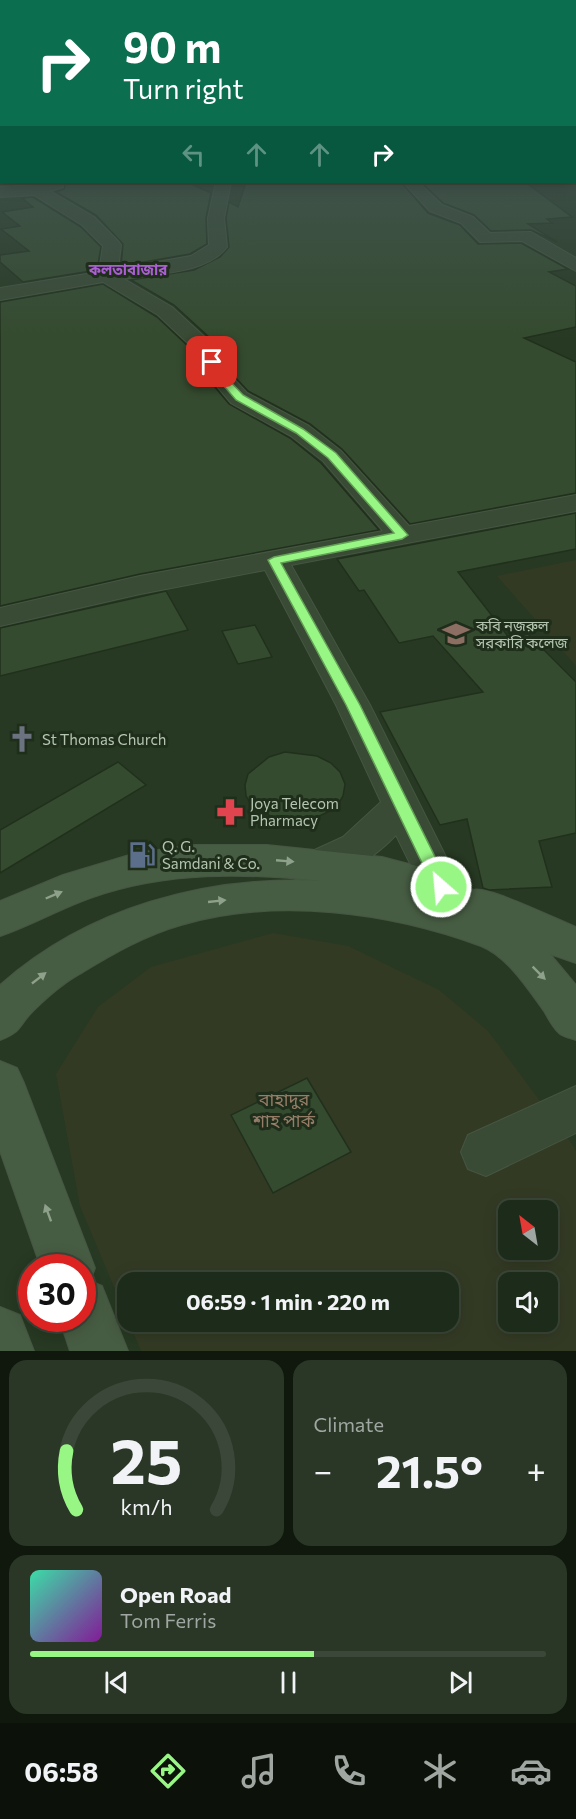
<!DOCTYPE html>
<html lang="en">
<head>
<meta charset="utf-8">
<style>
	:root { --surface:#1d2b1a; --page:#2a3727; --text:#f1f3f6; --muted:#a0a7a2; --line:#3b4739; --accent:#98f685 }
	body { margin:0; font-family:Commissioner,"Noto Sans Bengali",sans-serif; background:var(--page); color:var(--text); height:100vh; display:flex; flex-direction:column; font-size:22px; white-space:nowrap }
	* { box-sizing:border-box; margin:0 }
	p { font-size:20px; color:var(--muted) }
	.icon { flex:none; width:33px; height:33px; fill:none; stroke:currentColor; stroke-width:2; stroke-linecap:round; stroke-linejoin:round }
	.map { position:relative; height:1351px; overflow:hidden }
	.details { display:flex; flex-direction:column; gap:9px; padding:9px; background:#10180e; flex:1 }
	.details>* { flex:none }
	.hud { position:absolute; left:0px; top:0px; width:576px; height:183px; box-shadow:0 3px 15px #0003,0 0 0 2px var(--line); background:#0b6e4f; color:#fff; overflow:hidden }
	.needle { width:39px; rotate:329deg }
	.buttons { position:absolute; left:498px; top:1200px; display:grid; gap:12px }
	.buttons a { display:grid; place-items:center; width:60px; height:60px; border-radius:12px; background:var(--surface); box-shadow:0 3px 15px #0003,0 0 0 2px var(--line); font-size:30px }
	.speed { position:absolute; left:18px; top:1254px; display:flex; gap:12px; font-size:30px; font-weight:700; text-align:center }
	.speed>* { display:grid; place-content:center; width:78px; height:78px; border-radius:50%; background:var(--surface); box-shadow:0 3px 15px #0003,0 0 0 2px var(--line); line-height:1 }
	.speed .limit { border:9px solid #d22; background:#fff; color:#111 }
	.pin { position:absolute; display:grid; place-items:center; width:51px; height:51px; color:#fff; margin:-26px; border-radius:12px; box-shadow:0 3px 9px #0006 }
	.me { position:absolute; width:66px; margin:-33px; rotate:333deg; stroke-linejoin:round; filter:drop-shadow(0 0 4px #0008) }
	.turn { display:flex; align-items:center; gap:21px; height:126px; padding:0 24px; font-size:27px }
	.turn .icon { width:78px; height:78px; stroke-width:2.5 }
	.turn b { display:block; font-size:42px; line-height:51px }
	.lanes { display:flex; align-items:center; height:57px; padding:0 24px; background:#0003; justify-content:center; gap:30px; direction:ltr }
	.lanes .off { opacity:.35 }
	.big { font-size:45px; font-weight:700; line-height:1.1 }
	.details .card { flex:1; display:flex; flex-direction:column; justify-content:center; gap:9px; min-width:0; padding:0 21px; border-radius:18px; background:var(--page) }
	.details .dial { align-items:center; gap:0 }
	.dial svg { height:156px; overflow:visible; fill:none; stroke:var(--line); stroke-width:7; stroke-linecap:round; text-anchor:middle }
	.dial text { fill:var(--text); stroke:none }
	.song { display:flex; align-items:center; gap:18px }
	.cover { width:72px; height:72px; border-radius:9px; background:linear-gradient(135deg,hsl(160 70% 55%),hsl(290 70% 35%)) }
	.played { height:6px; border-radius:3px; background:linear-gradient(90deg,var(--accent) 55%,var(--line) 55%) }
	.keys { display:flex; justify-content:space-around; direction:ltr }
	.heat { display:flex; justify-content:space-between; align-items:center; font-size:33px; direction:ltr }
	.details .tiles { flex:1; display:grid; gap:9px; grid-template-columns:1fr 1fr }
	.card:last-child { grid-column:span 2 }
	.trip { position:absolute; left:117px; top:1272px; width:342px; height:60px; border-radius:18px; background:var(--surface); box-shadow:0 3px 15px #0003,0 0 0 2px var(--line); font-weight:700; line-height:60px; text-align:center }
	.dock { display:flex; height:96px; justify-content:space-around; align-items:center; background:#0c110a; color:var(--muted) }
	.dock .icon { width:42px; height:42px }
	.dock .on { color:var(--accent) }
	.dock b { font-size:27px; color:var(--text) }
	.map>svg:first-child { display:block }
	.green { fill:#333a24; fill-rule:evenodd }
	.building { fill:#354b2f; stroke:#21301d; stroke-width:1.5 }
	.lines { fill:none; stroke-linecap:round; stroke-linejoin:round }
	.street-casing { stroke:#455642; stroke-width:2 }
	.secondary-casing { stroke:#455642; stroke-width:2 }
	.primary-casing { stroke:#455642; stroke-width:2 }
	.street { fill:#394a35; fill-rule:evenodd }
	.secondary { fill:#475d43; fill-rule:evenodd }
	.primary { fill:#586a53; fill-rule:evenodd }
	.oneway { fill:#8ea18a }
	.route { fill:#98f685; stroke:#63a056; stroke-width:1.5 }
	.labels { text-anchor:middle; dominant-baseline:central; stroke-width:6; stroke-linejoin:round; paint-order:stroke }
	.far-quarter-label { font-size:15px; font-weight:bold; fill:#aa5fd2; stroke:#1f2e1b }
	.poi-label { font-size:15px; fill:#b4c6b0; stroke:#1f2e1b; text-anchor:start }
	.near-park-label { font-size:18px; fill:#967d68; stroke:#1f2e1b }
</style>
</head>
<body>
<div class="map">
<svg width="576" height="1351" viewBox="0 0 576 1351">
	<rect width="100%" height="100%" fill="#273922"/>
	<!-- green -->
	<g class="green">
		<path d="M576 560V666L497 576Z"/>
		<path d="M273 933 348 946 439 990 488 1031 572 1144 576 1151V1351H141L129 1322H448V1282H128L127 1318 80 1206 56 1074 98 1007 151 967ZM508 1210H548V1250H508ZM508 1282H548V1322H508Z"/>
	</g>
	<!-- building -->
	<g class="building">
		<path d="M66 182H187L211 193 206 218 207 244 190 254 121 266 123 244 96 215 56 192 64 189Z"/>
		<path d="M246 182H401L428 213 460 225 478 244 521 243 568 269 549 272 576 286V327L524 338 576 362V493L410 524 342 449 310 424 248 391 233 375 211 339 174 305 131 280 194 270 220 257 229 247 226 218 229 202 238 207Z"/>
		<path d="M421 182H525L572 217 547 219 552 223 528 224 557 242 531 230 491 231 474 215 443 203Z"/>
		<path d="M33 197 81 227 101 247 97 270 23 282 0 262V255L29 251 1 229 20 226 2 212 33 207 22 198Z"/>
		<path d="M103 284 157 317 191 349 209 380 229 404 290 438 321 463 379 530 140 574 0 606V302Z"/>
		<path d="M576 513V549L458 572 510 639 528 634 576 682V833L539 841 552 887 489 890 483 888 467 819 440 825 380 712 483 692 433 636 399 643 364 590 359 591 337 559Z"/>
		<path d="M166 591 188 630 0 676V628Z"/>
		<path d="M255 625 272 657 238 664 222 631Z"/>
		<path d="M285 752 317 756 331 763 340 772 345 784 343 796 336 808 309 821 294 823 278 820 252 806 246 796 245 785 248 774 269 757Z"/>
		<path d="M118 762 146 785 0 873V830Z"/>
		<path d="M307 1078 351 1152 273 1193 231 1115Z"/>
	</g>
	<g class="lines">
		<defs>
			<g id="street">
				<path d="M50 182H64L63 187 50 191 94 217 118 241 121 245 118 269 191 256 209 245 208 218 216 182H231L224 218 227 247C207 274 155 273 124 279L172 307 209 341 231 376 247 393 309 426 341 451 409 526 576 495V511L291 565 370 705 461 887 455 898 441 903 427 898 396 835C381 851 346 879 322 879 318 879 312 876 308 875L302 864 308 853 343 837 381 802 336 705 265 570 140 594 0 626V608L140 576 383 531 323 461 291 436 231 403 211 379 193 348 158 315 103 282 0 300V288L99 272 103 246 82 225 34 195 0 197V187L36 185Z"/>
				<path d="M403 182H418L442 205 473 217 490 233 531 232 576 258V271L522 241 480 242 461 223 430 211Z"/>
				<path d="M576 1086V1133L486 1176 468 1169 461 1152 468 1135Z"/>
			</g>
			<g id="secondary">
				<path d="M195 845H267L382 857 455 876 473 890C487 885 558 920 576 927V963L550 954 576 985V1040C571 1038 563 1037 559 1033 553 1028 548 1018 544 1011 528 989 507 956 481 946 389 912 276 897 181 925 146 935 114 953 83 972 64 982 48 996 33 1011 18 1026 22 1032 0 1040V985C88 907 207 875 323 881 245 873 168 871 93 897 61 908 32 925 0 936V901L63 875 136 853Z"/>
				<path d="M0 1061 17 1068 24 1083 95 1268 90 1281 102 1286 128 1351H70L59 1318H82V1268H41L0 1151Z"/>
				<path d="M0 1307 20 1315 34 1351H0Z"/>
			</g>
			<rect id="primary" x="574" y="162" width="2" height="8"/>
		</defs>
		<!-- street casing -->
		<use href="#street" class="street-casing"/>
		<!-- secondary casing -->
		<use href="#secondary" class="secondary-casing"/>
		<!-- primary casing -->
		<use href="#primary" class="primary-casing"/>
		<!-- street -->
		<use href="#street" class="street"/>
		<!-- secondary -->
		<use href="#secondary" class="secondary"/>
		<!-- primary -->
		<use href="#primary" class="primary"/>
	</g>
	<!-- one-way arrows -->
	<defs><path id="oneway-solid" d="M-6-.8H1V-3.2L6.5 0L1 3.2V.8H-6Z" transform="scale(1.5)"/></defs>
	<g class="oneway">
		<use href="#oneway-solid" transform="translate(285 861) rotate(5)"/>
		<use href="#oneway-solid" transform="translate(54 895) rotate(-23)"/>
		<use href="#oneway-solid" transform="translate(217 901) rotate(-6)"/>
		<use href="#oneway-solid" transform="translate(539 973) rotate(45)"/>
		<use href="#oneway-solid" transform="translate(39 978) rotate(-38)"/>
		<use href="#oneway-solid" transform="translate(48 1213) rotate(-110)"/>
	</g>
	<!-- sky -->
	<linearGradient id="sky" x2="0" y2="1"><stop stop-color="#151f13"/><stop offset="0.44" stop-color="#41544f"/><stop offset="1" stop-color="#41544f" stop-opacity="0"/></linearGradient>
	<rect width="576" height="338" fill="url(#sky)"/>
	<!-- route -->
	<path class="route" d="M209 360H215L226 377 243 395 303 429 336 453 408 535 402 539 281 563 360 705 450 887 447 892H436L346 705 268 560 274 557 394 533 328 458 296 433 236 400 218 379Z"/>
	<!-- icons -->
	<defs>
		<symbol id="university-bare" viewBox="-9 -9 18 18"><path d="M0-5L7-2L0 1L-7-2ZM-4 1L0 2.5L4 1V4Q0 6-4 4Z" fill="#8d6e63" stroke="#1f2e1b" stroke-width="2.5" paint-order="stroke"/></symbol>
		<symbol id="church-bare" viewBox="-9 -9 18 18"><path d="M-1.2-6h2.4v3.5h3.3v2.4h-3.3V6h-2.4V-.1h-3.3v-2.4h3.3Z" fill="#6b7280" stroke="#1f2e1b" stroke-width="2.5" paint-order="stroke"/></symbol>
		<symbol id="pharmacy-bare" viewBox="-9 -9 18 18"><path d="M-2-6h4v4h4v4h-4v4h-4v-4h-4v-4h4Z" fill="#e0444e" stroke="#1f2e1b" stroke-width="2.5" paint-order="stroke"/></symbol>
		<symbol id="fuel-bare" viewBox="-9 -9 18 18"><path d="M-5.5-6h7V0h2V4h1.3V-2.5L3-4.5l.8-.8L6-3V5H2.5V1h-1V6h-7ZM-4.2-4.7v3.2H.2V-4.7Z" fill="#5c6f8a" stroke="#1f2e1b" stroke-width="2.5" paint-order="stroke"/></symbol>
	</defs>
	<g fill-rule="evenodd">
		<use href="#university-bare" x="437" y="615" width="38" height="38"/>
		<use href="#church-bare" x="3" y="720" width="38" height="38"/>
		<use href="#pharmacy-bare" x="211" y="793" width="38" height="38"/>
		<use href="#fuel-bare" x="123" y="836" width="38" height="38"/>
	</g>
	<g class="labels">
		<!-- far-quarter labels -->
		<g class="far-quarter-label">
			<text x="128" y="269">কলতাবাজার</text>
		</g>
		<!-- poi labels -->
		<g class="poi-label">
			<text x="476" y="625">কবি নজরুল<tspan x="476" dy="17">সরকারি কলেজ</tspan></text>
			<text x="42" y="739">St Thomas Church</text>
			<text x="250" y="803">Joya Telecom<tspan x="250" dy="17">Pharmacy</tspan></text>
			<text x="162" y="846">Q. G.<tspan x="162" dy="17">Samdani &amp; Co.</tspan></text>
		</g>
		<!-- near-park labels -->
		<g class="near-park-label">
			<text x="284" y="1099">বাহাদুর<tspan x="284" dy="21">শাহ পার্ক</tspan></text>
		</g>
	</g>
</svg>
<div class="buttons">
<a><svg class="needle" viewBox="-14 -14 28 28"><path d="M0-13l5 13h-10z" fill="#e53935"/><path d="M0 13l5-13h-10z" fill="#a0a7a2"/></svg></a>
<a><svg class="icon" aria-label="sound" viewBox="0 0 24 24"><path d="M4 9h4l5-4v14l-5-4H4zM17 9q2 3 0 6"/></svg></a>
</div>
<div class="speed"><div class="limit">30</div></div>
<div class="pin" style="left:212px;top:362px;background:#d93025"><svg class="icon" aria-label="arrive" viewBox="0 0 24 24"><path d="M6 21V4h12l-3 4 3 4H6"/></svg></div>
<svg class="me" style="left:441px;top:887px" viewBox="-20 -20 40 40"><circle r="17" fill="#98f685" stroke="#fff" stroke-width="3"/><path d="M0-11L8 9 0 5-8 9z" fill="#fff"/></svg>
<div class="trip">06:59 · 1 min · 220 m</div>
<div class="hud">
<div class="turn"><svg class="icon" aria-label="right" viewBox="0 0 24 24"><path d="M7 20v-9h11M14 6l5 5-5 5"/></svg><div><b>90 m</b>Turn right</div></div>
<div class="lanes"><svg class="icon off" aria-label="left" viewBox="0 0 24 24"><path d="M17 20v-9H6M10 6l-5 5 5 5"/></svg><svg class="icon off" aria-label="ahead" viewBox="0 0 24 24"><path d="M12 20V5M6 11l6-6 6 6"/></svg><svg class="icon off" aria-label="ahead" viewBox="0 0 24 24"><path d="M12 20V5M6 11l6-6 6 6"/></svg><svg class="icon" aria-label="right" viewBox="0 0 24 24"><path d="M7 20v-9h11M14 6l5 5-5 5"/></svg></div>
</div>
</div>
<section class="details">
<div class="tiles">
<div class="card dial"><svg viewBox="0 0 100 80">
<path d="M14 69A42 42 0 1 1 86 69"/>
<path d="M14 69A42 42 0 0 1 9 39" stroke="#98f685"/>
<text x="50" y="56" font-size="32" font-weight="700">25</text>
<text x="50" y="72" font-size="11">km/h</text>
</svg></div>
<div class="card"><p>Climate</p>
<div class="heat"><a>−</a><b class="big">21.5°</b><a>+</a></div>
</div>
<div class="card">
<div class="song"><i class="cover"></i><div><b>Open Road</b><p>Tom Ferris</p></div></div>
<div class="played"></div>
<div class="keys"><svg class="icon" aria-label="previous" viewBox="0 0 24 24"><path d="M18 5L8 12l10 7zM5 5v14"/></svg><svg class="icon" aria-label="pause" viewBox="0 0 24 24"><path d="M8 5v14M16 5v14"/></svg><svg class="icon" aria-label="next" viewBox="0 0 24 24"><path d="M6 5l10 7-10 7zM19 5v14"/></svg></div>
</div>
</div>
</section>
<nav class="dock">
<b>06:58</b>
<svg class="icon on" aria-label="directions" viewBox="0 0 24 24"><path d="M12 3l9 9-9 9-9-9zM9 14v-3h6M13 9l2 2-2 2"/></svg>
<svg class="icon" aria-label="music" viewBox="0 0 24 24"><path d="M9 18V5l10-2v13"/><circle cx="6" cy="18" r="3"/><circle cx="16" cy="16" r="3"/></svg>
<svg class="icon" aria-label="phone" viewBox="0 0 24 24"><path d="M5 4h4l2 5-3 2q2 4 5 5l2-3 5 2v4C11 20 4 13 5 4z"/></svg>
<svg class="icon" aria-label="climate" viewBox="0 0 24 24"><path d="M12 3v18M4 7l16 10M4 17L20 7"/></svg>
<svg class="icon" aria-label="car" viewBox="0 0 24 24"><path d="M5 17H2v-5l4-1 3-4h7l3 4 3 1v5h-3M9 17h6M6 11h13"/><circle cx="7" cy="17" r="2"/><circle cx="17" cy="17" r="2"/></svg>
</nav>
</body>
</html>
